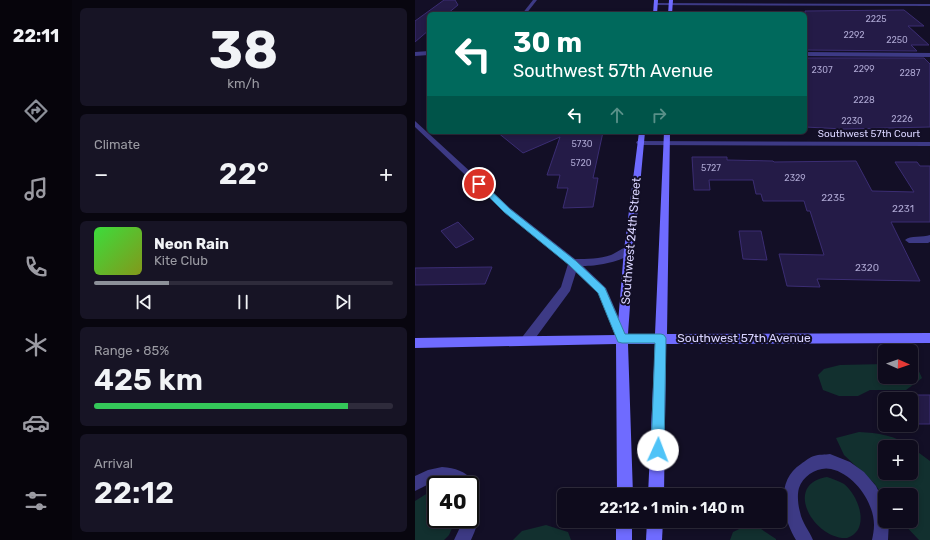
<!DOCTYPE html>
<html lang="en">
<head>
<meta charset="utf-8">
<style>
	:root { --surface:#0e0b1c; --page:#171425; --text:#f1f3f6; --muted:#9b9ba3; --line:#2e2b3b; --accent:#8c9099 }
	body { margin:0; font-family:Rubik,sans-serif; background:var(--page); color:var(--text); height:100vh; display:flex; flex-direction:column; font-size:15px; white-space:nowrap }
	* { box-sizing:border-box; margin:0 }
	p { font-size:13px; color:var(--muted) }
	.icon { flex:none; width:22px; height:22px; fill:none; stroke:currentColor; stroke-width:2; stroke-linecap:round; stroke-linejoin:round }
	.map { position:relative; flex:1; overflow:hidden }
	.drawer { display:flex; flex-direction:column; gap:8px; padding:8px; background:#08060f; width:343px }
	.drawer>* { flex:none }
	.guide { position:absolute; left:12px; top:12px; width:380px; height:122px; border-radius:6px; box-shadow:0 2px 6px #0003,0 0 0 1px var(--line); background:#00695c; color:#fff; overflow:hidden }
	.needle { width:26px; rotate:92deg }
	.tools { position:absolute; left:463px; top:344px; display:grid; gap:8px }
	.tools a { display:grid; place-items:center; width:40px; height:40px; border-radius:6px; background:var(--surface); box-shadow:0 2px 6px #0003,0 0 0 1px var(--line); font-size:20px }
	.speed { position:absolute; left:12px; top:476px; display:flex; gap:8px; font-size:20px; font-weight:700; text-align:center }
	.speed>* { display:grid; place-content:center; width:52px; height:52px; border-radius:50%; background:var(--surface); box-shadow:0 2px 6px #0003,0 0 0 1px var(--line); line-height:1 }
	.speed .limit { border:2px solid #111; border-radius:6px; background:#fff; color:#111 }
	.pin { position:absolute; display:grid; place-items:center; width:34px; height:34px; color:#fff; margin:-17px; border:2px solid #fff; border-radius:50%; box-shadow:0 1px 4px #0007 }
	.me { position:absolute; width:44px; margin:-22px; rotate:2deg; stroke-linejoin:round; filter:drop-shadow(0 0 3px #0008) }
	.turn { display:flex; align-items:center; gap:14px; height:84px; padding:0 20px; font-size:18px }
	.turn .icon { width:52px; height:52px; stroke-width:2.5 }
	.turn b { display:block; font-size:28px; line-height:34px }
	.lanes { display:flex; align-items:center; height:38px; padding:0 20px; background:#0003; justify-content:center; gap:20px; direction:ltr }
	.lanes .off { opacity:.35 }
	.big { font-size:30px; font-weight:600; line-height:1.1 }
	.drawer .widget { flex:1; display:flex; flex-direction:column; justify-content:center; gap:6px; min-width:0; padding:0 14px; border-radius:6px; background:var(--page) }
	.drawer .dial { align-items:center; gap:0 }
	.dial b { font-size:52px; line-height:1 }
	.song { display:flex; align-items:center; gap:12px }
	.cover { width:48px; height:48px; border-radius:6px; background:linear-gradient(135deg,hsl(120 70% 55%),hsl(70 70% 35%)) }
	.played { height:4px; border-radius:2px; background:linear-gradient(90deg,var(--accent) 25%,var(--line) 25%) }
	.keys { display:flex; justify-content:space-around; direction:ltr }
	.heat { display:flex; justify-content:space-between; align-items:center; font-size:22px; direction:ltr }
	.charge { height:6px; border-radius:3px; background:linear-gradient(90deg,#34c759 85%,var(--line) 0) }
	.trip { position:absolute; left:142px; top:488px; width:230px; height:40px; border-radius:6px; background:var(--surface); box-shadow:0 2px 6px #0003,0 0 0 1px var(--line); font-weight:600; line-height:40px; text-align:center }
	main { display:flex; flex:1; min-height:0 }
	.dock { display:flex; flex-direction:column; width:72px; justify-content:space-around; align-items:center; background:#06040b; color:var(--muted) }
	.dock .icon { width:28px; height:28px }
	.dock .on { color:var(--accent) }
	.dock b { font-size:18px; color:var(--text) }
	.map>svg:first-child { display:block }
	.green { fill:#12302f }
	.building { fill:#241b47; stroke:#3b2d73 }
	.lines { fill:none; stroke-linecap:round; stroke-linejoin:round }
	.lane { fill:#3d3a85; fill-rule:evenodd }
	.street { fill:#3d3a85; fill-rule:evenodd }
	.secondary { fill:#6f6bff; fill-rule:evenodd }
	.route { fill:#4fc3f7; stroke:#337fa1 }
	.labels { text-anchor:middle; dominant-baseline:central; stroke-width:4; stroke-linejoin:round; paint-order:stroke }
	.far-number-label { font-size:9px; fill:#aca6d1 }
	.far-street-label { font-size:10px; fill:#d9d4ff; stroke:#130f26 }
	.number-label { font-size:10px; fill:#aca6d1 }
	.street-label { font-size:12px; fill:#d9d4ff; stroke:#130f26 }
</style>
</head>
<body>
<main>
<nav class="dock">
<b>22:11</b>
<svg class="icon on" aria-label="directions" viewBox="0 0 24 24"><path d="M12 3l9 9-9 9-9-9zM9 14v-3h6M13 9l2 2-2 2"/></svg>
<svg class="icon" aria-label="music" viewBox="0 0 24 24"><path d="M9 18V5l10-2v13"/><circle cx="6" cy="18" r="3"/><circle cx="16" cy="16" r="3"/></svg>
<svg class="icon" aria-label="phone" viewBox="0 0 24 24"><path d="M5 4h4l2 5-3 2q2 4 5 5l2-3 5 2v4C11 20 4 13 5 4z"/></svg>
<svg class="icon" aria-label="climate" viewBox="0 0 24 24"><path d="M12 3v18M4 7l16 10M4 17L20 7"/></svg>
<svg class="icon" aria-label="car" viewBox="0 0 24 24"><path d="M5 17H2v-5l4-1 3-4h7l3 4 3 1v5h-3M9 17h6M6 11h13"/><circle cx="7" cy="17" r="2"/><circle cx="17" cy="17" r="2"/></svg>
<svg class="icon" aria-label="filters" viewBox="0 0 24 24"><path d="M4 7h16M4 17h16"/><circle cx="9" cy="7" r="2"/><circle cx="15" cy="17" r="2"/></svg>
</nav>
<section class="drawer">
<div class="widget dial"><b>38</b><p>km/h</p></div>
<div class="widget"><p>Climate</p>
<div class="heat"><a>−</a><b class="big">22°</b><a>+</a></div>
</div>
<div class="widget">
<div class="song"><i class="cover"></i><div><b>Neon Rain</b><p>Kite Club</p></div></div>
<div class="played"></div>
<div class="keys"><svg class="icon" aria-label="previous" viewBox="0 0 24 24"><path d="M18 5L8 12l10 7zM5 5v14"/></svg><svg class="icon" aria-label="pause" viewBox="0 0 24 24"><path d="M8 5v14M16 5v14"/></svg><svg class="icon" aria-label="next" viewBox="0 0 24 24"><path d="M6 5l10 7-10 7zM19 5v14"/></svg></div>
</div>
<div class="widget"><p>Range · 85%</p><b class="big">425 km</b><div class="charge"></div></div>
<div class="widget"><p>Arrival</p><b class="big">22:12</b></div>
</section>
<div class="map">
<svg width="515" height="540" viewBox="0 0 515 540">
	<rect width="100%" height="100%" fill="#130f26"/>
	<!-- green -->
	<g class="green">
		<path d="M470 364V377H496V366L502 367 507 378 491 390H455L443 396H424L408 390 403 375 409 369 425 365Z"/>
		<path d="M444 432C463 433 480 435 496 447H470V473H496V447L515 461V540H504L486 521H496V495H470V498L459 483 429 455 421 438Z"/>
		<path d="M412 477C418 479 424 481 429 484 444 496 456 530 432 538 399 540 367 484 412 477Z"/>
		<path d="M16 491H21V519H41L34 535 29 540H0V501Z"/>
		<path d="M337 523 361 539V540H315L318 532Z"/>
		<path d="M131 525 153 532 156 540H98L107 531Z"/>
	</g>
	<!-- building -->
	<g class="building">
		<path d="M29 0H40L43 5 32 14H14V30L0 42V21Z"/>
		<path d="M489 10 509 26H493L514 45H496L502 51 390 50V11Z"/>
		<path d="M390 58H509L515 64V127L429 129 390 127Z"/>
		<path d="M82 132H188L178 178H183L178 207 148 208 153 188H142L145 175H132L145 137 108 153Z"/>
		<path d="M277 157H312V160L358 161 359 162 441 161 457 191 499 192 480 162H502L505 166H515V222H476L505 281 402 279 405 287 372 286 364 254 409 255 395 211H392L389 201H348L346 194H341L338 180H294L295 190H279Z"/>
		<path d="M43 222 59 239 41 248 26 231Z"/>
		<path d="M324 231H346L352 260 328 259Z"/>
		<path d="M77 267 70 284 0 285V268Z"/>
		<path d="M464 395H515V424H496V399H470V410Z"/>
	</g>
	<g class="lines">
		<!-- lane -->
		<path class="lane" d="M515 235V242L513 243H494L490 240C495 235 508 238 515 235Z"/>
		<!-- street -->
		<g class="street">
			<path d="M118 0H122L111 14H107Z"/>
			<path d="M241 3 515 4V6L240 5Z"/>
			<path d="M14 51V55L0 56V52Z"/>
			<path d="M390 52 515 53V57L390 56Z"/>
			<path d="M0 121 95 208 160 259C172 259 185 259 196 255 203 252 210 245 217 248L219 250C210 262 182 266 168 266L191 288 213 339 211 342 207 344 203 342 183 293 161 272 155 291 116 344 112 345 108 344 106 340 108 336 146 287 153 264 89 212 0 127Z"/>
			<path d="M222 141 515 142V146L225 145 221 143Z"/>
			<path d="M415 454 435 462 449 472 461 486 470 505V521H474L473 540H457C458 535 459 530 459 525 459 502 439 474 416 469 404 466 388 475 384 488 382 495 383 505 385 512 387 523 394 530 398 540H381C367 517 360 481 386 464 390 461 395 457 399 456 404 454 410 455 415 454Z"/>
			<path d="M27 467C70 469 71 509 56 540H39L49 519H55V485H42L27 482 14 484 0 491V476L13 470Z"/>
		</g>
		<!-- secondary -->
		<g class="secondary">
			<path d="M239 0H243L242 14H238Z"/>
			<path d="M254 0H258L257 14H253Z"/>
			<path d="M224 132H230L219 250 213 334H240L249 132H255L252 334 515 333V343L251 344 249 495H233L240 344H213L218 495H202L201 344 0 348V338L202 335 209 250Z"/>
			<rect x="201" y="521" width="16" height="19"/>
			<path d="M232 521H248L247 540H231Z"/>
		</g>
	</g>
	<!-- route -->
	<path class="route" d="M64 181 67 182 95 209 161 261 190 288 210 334H246L249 335 251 338 249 450 247 454 243 456 238 454 236 450 240 343H207L203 342 183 293 154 265 89 212 62 185V182Z"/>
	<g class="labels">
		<!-- far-number labels -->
		<g class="far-number-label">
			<text x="461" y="19">2225</text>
			<text x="439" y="35">2292</text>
			<text x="482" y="40">2250</text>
			<text x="449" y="69">2299</text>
			<text x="407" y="70">2307</text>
			<text x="495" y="73">2287</text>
			<text x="449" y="100">2228</text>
			<text x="487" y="119">2226</text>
			<text x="437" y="121">2230</text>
			<text x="167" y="144">5730</text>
			<text x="166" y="163">5720</text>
			<text x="296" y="168">5727</text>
			<text x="380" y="178">2329</text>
		</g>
		<!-- far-street labels -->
		<g class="far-street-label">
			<text x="454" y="134">Southwest 57th Court</text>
		</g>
		<!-- number labels -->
		<g class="number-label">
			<text x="418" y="198">2235</text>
			<text x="488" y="209">2231</text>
			<text x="452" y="268">2320</text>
		</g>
		<!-- street labels -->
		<g class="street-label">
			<text transform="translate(216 241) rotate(-85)">Southwest 24th Street</text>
			<text x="329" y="338">Southwest 57th Avenue</text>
		</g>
	</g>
</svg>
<div class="tools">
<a><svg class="needle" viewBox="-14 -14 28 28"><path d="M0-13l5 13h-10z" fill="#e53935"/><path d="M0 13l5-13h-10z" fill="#9b9ba3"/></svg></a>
<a><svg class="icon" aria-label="search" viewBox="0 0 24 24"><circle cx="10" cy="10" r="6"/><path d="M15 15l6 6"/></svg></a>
<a>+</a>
<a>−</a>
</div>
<div class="speed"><div class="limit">40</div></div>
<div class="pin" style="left:64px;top:184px;background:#d93025"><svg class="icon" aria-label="arrive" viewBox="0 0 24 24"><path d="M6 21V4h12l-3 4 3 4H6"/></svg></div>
<svg class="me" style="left:243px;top:450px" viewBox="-20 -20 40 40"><circle r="19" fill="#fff"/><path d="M0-13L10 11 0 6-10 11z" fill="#4fc3f7"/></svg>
<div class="trip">22:12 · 1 min · 140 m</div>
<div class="guide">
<div class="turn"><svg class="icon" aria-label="left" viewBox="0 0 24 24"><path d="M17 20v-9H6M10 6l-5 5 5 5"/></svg><div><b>30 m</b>Southwest 57th Avenue</div></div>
<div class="lanes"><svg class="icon" aria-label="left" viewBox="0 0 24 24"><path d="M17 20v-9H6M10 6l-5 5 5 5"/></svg><svg class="icon off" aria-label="ahead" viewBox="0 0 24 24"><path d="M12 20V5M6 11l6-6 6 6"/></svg><svg class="icon off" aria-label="right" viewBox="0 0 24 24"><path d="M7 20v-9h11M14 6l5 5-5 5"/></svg></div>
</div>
</div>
</main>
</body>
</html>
